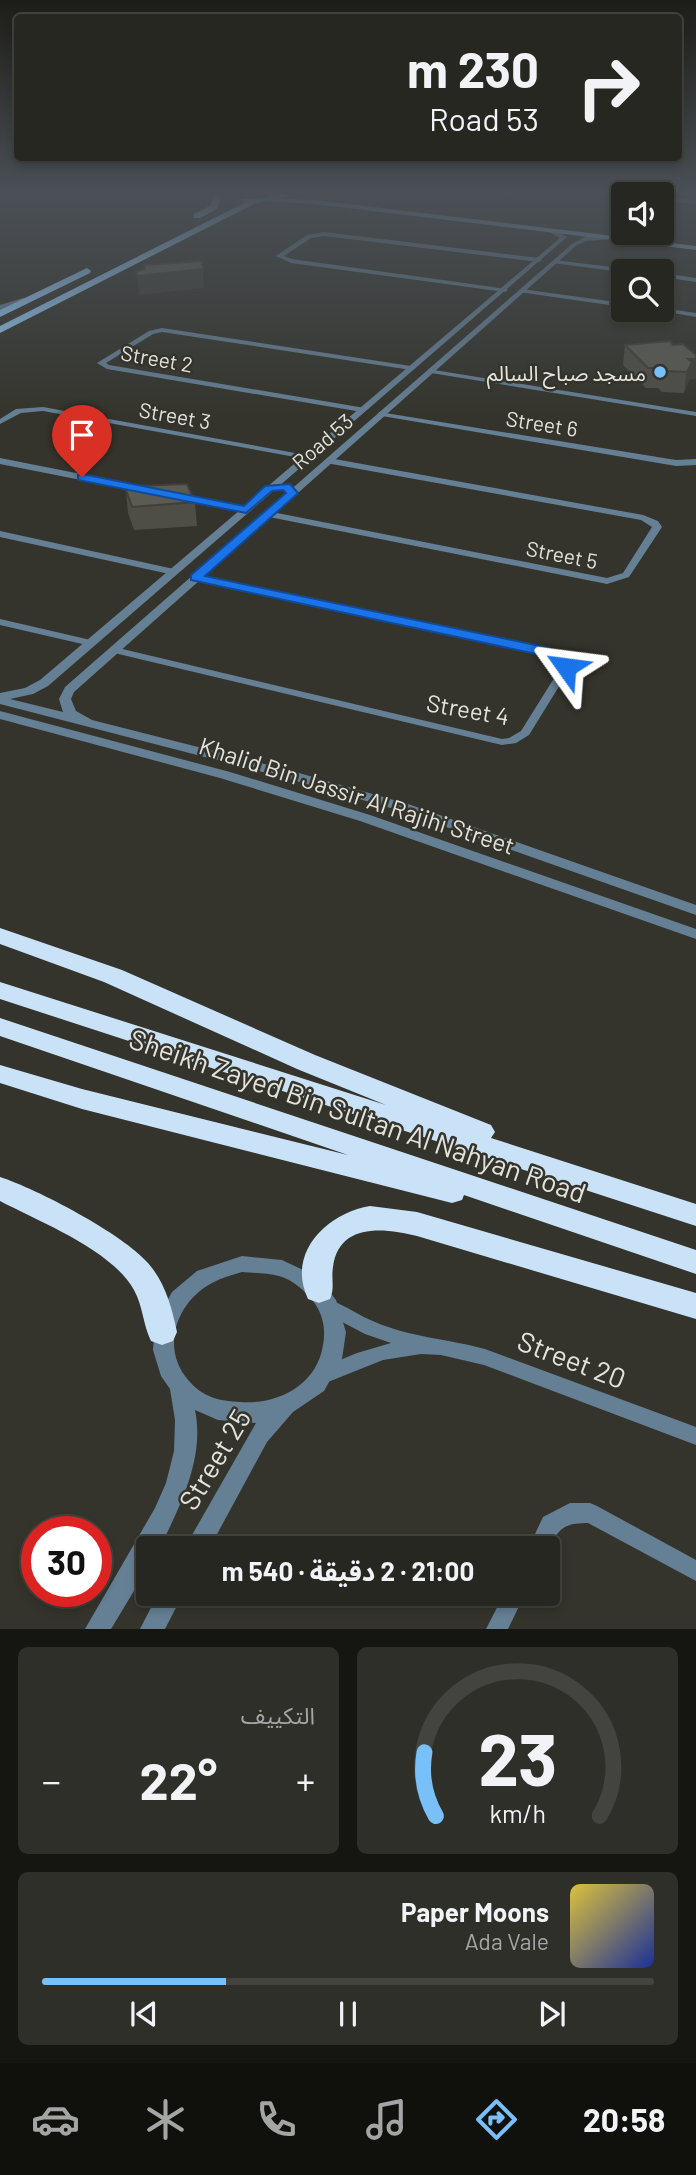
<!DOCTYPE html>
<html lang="ar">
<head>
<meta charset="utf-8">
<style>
	:root { --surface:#272721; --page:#2f2f2a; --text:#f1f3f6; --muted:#a4a5a5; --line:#43443f; --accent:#79bff8 }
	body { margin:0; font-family:Barlow,"Noto Sans Arabic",sans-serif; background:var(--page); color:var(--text); direction:rtl; height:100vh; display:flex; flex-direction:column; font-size:26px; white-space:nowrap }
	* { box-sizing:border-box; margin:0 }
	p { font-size:23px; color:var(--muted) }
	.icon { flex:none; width:38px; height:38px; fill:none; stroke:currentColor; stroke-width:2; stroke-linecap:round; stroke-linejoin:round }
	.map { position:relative; height:1629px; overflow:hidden; direction:ltr }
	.details { display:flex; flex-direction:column; gap:18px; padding:18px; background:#151512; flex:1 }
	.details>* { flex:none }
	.banner { position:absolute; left:14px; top:14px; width:668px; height:147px; border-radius:7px; box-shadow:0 4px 10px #0003,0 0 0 2px var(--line); direction:rtl; background:#272721; color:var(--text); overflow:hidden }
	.fabs { position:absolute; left:611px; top:182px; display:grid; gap:14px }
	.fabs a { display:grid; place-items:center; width:63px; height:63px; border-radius:7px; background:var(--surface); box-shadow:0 4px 10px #0003,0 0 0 2px var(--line); font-size:35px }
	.speed { position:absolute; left:21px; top:1516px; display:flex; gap:14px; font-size:35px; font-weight:700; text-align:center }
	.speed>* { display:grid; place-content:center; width:91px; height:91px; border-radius:50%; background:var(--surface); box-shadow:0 4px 10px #0003,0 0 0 2px var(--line); line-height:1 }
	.speed .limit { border:10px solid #d22; background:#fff; color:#111 }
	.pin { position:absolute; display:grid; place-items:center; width:60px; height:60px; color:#fff; margin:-72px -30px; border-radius:50% 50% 50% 0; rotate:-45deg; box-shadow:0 0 7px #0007 }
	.pin .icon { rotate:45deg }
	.me { position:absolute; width:77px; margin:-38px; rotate:301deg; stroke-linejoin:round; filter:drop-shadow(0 0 5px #0008) }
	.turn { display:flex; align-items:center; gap:24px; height:147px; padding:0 28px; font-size:32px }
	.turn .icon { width:91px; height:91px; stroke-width:2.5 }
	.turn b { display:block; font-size:49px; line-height:60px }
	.big { font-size:52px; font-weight:700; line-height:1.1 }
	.details .widget { flex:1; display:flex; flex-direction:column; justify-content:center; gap:10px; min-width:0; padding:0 24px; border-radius:10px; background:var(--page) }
	.details .dial { align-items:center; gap:0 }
	.dial svg { height:182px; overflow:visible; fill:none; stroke:var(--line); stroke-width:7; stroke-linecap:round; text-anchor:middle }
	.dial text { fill:var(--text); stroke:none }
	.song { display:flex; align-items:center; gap:21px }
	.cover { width:84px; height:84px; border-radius:10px; background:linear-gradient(135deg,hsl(50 70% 55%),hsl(230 70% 35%)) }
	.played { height:7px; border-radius:4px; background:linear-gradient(90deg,var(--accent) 30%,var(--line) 30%) }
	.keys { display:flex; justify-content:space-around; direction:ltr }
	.heat { display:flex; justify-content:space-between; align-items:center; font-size:38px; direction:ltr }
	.details .tiles { flex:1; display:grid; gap:18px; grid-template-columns:1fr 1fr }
	.widget:last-child { grid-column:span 2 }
	.trip { position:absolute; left:136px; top:1536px; width:424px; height:70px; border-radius:7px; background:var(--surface); box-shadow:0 4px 10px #0003,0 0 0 2px var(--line); font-weight:700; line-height:70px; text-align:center; direction:rtl }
	.menu { display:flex; height:112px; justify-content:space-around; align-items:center; background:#10100d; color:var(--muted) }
	.menu .icon { width:49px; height:49px }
	.menu .selected { color:var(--accent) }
	.menu b { font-size:32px; color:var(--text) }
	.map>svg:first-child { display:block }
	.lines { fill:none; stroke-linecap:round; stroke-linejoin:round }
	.minor { fill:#657f94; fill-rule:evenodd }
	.tertiary { fill:#657f94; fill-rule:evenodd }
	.secondary { fill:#80a9cb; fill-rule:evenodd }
	.primary { fill:#94c9f5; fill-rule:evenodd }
	.motorway { fill:#c9e2f8; fill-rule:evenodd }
	.wall { fill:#4e4e47 }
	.shaded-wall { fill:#404039 }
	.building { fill:#5b5b52; stroke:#404039; stroke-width:2 }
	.route { fill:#1a73e8; stroke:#114b97; stroke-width:2 }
	.poi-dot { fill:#79bff8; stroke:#34342c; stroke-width:2.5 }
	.labels { text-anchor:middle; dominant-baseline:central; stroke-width:5; stroke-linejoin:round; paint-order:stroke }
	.far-street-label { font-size:21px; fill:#e3e3de; stroke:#34342c }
	.far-poi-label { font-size:21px; fill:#e3e3de; stroke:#34342c; text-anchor:end }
	.street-label { font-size:24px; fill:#e3e3de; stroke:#34342c }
	.near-street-label { font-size:28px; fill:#e3e3de; stroke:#34342c }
</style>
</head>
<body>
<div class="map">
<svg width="696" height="1629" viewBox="0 0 696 1629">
	<rect width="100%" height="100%" fill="#34342c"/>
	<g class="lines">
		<!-- minor -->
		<g class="minor">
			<path d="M420 191H463L460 193Z"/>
			<path d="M618 191H625L633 194H625Z"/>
			<path d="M674 191H696V194L677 193Z"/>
			<path d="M662 197 696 200V204L662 201Z"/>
			<path d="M324 232 539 258 542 260 539 262 324 236 311 238 284 256 292 259 507 289 508 290 505 292 291 263 276 256 307 235Z"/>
			<path d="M554 260 628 269 631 271 623 272 552 263Z"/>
			<path d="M662 273 696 278V282L662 277Z"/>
			<path d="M521 289 623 303V307L519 292 518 291Z"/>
			<path d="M662 308 696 313V317L656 310Z"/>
			<path d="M162 328 411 366 415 368 411 370 162 332 153 334 106 363 109 365 365 408 366 410 362 412 107 369 97 363 149 331Z"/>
			<path d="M428 369 696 412V416L431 373H428Z"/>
			<path d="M43 407 306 455 310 457 306 459 43 411 21 413 0 424V419L16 409Z"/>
			<path d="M379 412 676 460 696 459V465L676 466 382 416 378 414Z"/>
			<path d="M0 458 147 487 151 490 147 493 0 464Z"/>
			<path d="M329 458 643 515 658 521 662 527 629 577 607 584 264 516 263 514 267 511 607 578 623 573 652 527 641 520 326 463V459Z"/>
			<path d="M179 493 246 507 250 510 246 513 176 498 175 496Z"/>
			<path d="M0 531 174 569 179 572 174 575 0 537Z"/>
			<path d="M196 574 545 649 563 654 571 667 529 735 516 743 502 745 110 652 109 650 114 647 502 739 509 738 521 731 561 667 555 658 543 655 193 579V575Z"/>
			<path d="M0 619 95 641 96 643 91 646 0 625Z"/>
			<path d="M331 1300C346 1306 360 1316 375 1322 410 1337 448 1339 485 1349L696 1427V1445L484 1365 441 1355 421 1354 383 1360 323 1384 316 1382 314 1376 316 1370 357 1353 391 1343 365 1334 325 1313 322 1308 325 1303Z"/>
			<path d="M570 1503H590L597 1506 696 1560V1581L588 1523C563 1523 558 1529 548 1551V1549H528L543 1517Z"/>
			<path d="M504 1594H525L508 1629H486Z"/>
		</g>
		<!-- tertiary -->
		<g class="tertiary">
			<path d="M547 229H551L567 237 48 686 33 694 10 699 63 712 59 699 65 687 573 243 585 237H612V239L586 241 577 245 74 692 71 699 76 711 92 720 292 771 411 805 696 905V915L401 811 282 777 0 704V693L25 688 40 680 560 238 547 231Z"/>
			<path d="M23 298 27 300 26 302 0 310V305Z"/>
			<path d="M0 711 230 772 370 815 696 929V939L360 821 220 778 0 719Z"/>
			<path d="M242 1256 282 1260 318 1277 336 1300 346 1332 342 1359 324 1391 293 1412 267 1442 209 1549H184L256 1423 218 1420 195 1410C205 1458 180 1507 159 1549H149V1566L111 1629H85L155 1508 166 1483 174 1451 175 1420 170 1389 161 1376 153 1350 155 1323 172 1292 197 1271ZM242 1272C254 1273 268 1273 279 1276 293 1280 304 1290 313 1301 323 1314 326 1329 323 1345 317 1385 278 1405 240 1402 219 1401 203 1397 189 1381 160 1349 176 1302 212 1283 221 1278 232 1275 242 1272Z"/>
			<path d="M158 1594H183L165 1629H140Z"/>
		</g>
		<!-- secondary -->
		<g class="secondary">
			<path d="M203 191H217L218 192 215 194Z"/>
			<path d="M266 198 315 200 696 246V250L315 204 264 201Z"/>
		</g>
		<!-- primary -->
		<g class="primary">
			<path d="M282 191H290L287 197 256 203 0 333V326L244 203 242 199 266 198Z"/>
			<path d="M214 194 221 196 217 209 200 218H194V214L210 206Z"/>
			<path d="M87 268 91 271 90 273 0 317V310Z"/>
		</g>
		<!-- motorway -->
		<g class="motorway">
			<path d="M0 928 122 970 315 1055 491 1125 495 1132 491 1138 696 1204V1226L0 999V982L386 1105 297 1069 104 982 0 944Z"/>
			<path d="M0 1018 696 1250V1274L464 1195 462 1200 452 1203 82 1109 0 1083V1065L82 1089 348 1155 0 1036Z"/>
			<path d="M0 1177C37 1189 123 1234 148 1263 165 1282 172 1308 177 1332L173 1341 162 1345 151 1341C143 1325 143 1306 134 1290 112 1250 40 1222 0 1201Z"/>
			<path d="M370 1206 417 1212 696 1293V1319L417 1236C385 1228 339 1222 333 1267 331 1279 335 1288 330 1299L319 1303 308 1299C286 1253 327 1213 370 1206Z"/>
		</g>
	</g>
	<!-- wall -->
	<g class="wall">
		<path d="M683 344 689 380 684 393 662 392 658 388H646L623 365 625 345Z"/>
		<path d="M126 490 195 502 197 526 134 530 128 513Z"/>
	</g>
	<!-- shaded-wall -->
	<g class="shaded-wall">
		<path d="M203 269 204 288 139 295 137 276Z"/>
		<path d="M688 359H696V379L689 380 684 393Z"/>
	</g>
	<!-- building -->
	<g class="building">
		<path d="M202 261 203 269 137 276 136 272 145 269V265Z"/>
		<path d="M670 341 673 345 683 344 696 355V359H688L692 362 687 372 665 371 661 368H648L625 345Z"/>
		<path d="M187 484 195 502 132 507 126 490 133 486Z"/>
	</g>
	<!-- sky -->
	<linearGradient id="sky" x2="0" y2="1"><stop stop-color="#1d1d18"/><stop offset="0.46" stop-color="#4a5056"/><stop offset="1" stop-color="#4a5056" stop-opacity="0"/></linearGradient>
	<rect width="696" height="419" fill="url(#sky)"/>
	<!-- route -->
	<path class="route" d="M82 474 244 506 265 486 290 484 298 493 296 495 205 576 545 647 568 656 573 667 566 671 562 670 557 662 541 655 191 580V575L286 493 283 490 272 491 246 513 78 480V475Z"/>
	<!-- markers -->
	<circle class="poi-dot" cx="660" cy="372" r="7"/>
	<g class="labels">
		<!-- far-street labels -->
		<g class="far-street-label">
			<text transform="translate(157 358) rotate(10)">Street 2</text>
			<text transform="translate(175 415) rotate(10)">Street 3</text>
			<text transform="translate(542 423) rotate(9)">Street 6</text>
			<text transform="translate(322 441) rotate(-41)">Road 53</text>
			<text transform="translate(562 554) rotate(11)">Street 5</text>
		</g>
		<!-- far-poi labels -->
		<g class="far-poi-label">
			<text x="646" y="372">مسجد صباح السالم</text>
		</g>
		<!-- street labels -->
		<g class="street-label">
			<text transform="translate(468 709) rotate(10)">Street 4</text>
			<text transform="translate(357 795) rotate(18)">Khalid Bin Jassir Al Rajihi Street</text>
		</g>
		<!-- near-street labels -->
		<g class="near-street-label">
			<text transform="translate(358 1115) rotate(19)">Sheikh Zayed Bin Sultan Al Nahyan Road</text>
			<text transform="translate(572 1359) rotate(21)">Street 20</text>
			<text transform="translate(214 1459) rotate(-59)">Street 25</text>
		</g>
	</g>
</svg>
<div class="fabs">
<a><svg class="icon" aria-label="sound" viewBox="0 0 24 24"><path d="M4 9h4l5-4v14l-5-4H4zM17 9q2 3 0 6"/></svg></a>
<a><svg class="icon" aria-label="search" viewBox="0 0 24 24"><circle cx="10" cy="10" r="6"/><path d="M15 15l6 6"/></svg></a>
</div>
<div class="speed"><div class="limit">30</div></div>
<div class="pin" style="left:82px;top:477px;background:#d93025"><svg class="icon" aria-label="arrive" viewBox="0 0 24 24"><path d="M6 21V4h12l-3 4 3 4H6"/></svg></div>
<svg class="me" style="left:566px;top:667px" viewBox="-20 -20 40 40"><path d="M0-17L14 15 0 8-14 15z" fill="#1a73e8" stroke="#fff" stroke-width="4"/></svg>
<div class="trip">21:00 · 2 دقيقة · 540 m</div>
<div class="banner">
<div class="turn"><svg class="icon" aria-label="right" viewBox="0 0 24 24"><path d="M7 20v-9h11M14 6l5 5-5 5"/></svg><div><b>230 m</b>Road 53</div></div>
</div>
</div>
<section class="details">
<div class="tiles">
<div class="widget dial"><svg viewBox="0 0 100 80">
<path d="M14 69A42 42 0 1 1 86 69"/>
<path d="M14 69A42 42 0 0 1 9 41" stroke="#79bff8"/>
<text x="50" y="56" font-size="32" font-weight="700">23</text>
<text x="50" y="72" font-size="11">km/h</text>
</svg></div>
<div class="widget"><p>التكييف</p>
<div class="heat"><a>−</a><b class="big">22°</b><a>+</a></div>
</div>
<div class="widget">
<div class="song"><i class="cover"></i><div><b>Paper Moons</b><p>Ada Vale</p></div></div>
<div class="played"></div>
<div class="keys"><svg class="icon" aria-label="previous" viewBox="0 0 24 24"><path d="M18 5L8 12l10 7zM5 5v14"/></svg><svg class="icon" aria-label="pause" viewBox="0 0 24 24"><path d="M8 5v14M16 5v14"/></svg><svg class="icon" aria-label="next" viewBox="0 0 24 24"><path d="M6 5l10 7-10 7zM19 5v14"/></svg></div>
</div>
</div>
</section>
<nav class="menu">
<b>20:58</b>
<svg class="icon selected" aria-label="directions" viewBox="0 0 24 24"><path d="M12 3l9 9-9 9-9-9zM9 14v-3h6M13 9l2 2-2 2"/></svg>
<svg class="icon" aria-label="music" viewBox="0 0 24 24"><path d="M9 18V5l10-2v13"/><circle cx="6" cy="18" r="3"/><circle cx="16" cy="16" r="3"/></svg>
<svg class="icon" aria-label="phone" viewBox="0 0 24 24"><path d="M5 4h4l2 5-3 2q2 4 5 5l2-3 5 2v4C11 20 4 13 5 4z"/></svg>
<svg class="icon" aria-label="climate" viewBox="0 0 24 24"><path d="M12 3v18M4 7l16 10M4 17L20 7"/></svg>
<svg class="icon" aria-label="car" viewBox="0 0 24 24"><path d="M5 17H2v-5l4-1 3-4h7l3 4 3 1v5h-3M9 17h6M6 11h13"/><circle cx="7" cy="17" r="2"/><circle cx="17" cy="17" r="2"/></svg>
</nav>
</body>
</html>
